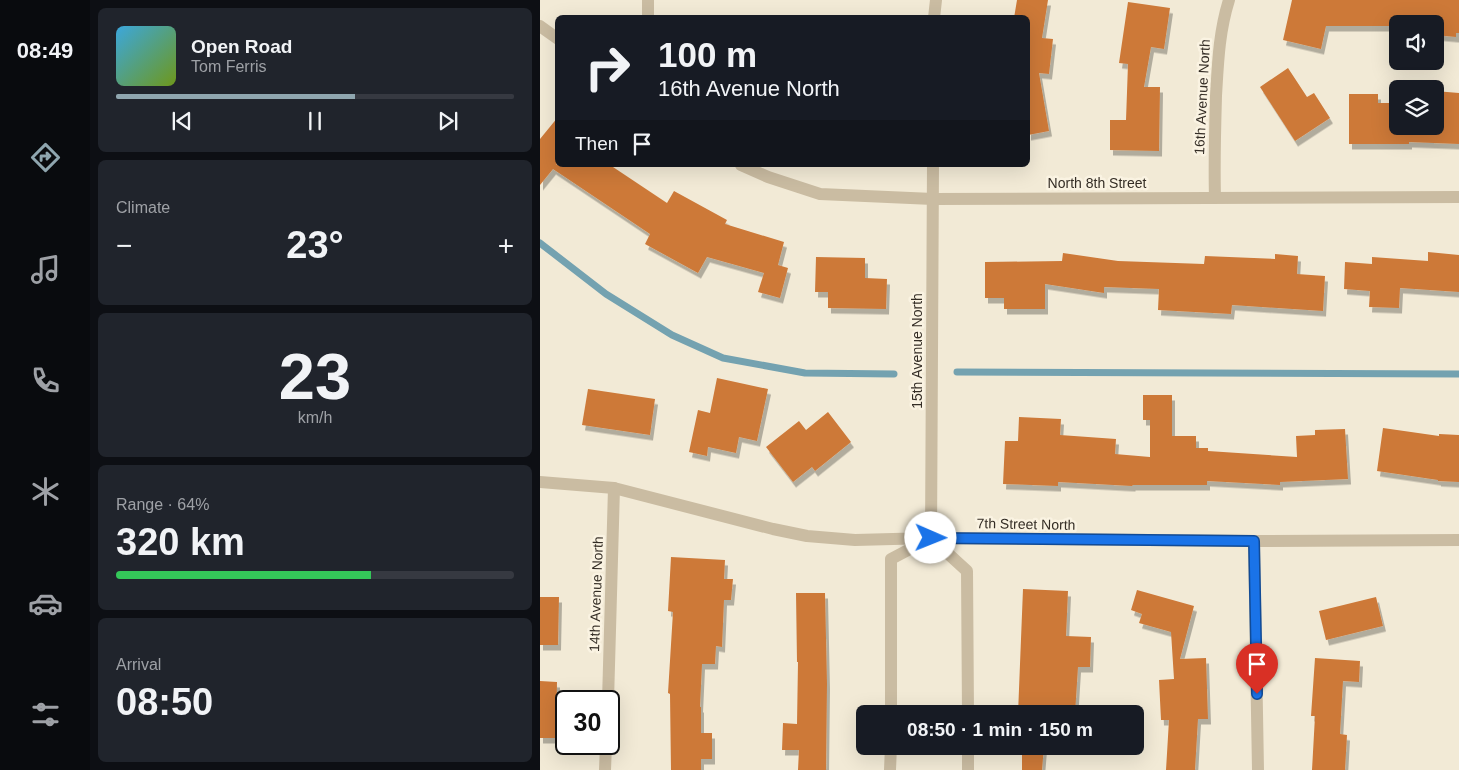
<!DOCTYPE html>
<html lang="en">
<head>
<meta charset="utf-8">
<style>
	:root { --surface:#171b24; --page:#20242c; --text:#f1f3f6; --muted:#9ea1a6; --line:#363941; --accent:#8fa6af }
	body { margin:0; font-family:Arial,sans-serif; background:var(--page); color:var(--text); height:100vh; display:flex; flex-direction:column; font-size:19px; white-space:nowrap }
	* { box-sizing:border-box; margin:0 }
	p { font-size:16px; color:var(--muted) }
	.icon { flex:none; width:28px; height:28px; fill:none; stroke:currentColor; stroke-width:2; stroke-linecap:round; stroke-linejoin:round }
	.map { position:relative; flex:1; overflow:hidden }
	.details { display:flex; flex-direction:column; gap:8px; padding:8px; background:#0d0f14; width:450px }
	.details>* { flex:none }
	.banner { position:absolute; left:15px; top:15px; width:475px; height:152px; border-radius:8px; box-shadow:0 5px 20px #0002; background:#171b24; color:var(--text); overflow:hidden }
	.fabs { position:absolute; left:849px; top:15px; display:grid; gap:10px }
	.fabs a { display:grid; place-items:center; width:55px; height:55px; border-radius:8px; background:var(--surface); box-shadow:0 5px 20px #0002; font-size:25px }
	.speed { position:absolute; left:15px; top:690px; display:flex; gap:10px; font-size:25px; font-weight:700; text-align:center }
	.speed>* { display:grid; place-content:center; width:65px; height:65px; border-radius:50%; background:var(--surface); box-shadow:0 5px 20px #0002; line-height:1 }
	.speed .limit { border:2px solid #111; border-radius:8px; background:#fff; color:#111 }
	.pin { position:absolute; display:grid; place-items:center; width:42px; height:42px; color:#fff; margin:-51px -21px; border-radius:50% 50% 50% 0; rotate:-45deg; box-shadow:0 0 5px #0007 }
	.pin .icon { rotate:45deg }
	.me { position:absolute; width:55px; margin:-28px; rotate:91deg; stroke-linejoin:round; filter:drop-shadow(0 0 4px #0008) }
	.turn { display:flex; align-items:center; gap:18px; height:105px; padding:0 20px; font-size:22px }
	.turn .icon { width:65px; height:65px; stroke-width:2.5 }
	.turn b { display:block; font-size:35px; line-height:42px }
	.then { display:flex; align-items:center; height:48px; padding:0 20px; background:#0003; gap:10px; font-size:19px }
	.big { font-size:38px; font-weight:700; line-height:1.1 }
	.details .card { flex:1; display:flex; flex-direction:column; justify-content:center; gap:8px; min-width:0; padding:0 18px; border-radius:8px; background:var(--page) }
	.details .dial { align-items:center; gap:0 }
	.dial b { font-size:65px; line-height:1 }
	.song { display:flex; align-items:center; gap:15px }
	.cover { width:60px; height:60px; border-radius:8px; background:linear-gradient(135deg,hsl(200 70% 55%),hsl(80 70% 35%)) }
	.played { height:5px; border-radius:2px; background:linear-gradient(90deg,var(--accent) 60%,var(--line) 60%) }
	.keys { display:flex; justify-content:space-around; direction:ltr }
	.heat { display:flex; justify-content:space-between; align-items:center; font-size:28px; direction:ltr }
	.charge { height:8px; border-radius:4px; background:linear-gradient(90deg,#34c759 64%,var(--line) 0) }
	.trip { position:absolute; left:316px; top:705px; width:288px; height:50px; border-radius:8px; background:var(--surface); box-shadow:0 5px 20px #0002; font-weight:700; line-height:50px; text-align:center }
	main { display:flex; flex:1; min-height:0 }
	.dock { display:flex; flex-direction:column; width:90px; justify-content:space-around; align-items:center; background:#090b0e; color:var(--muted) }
	.dock .icon { width:35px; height:35px }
	.dock .on { color:var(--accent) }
	.dock b { font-size:22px; color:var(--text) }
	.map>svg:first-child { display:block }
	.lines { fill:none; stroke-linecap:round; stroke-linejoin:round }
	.stream { stroke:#74a2b0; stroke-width:7 }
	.building { fill:#cd7939; filter:url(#shadow) }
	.minor { stroke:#cabca2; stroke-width:12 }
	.route-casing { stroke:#114b97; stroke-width:12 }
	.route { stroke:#1a73e8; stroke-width:9 }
	.labels { text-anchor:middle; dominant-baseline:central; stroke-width:5; stroke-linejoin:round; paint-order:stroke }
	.street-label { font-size:14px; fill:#342d25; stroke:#faf3e2 }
</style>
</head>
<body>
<main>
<nav class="dock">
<b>08:49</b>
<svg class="icon on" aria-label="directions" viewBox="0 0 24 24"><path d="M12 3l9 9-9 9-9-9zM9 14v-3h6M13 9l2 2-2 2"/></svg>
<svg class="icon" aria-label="music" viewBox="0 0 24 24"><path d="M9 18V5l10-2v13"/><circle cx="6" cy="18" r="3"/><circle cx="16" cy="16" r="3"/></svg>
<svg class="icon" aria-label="phone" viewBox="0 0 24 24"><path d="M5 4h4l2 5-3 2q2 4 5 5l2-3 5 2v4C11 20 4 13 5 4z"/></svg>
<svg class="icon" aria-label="climate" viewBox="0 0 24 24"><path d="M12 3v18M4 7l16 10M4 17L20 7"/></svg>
<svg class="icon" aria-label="car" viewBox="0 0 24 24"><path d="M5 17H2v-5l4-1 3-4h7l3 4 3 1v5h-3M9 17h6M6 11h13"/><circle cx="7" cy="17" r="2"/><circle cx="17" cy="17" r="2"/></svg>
<svg class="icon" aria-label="filters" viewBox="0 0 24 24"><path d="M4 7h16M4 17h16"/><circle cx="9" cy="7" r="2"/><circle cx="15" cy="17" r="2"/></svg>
</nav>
<section class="details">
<div class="card">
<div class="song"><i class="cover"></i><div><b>Open Road</b><p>Tom Ferris</p></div></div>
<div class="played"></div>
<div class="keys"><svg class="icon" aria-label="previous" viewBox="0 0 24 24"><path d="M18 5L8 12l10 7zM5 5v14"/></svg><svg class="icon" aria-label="pause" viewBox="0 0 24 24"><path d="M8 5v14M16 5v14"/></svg><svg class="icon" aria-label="next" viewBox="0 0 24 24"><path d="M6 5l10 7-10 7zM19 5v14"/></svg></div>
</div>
<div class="card"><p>Climate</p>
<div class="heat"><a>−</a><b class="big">23°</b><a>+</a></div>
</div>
<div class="card dial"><b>23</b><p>km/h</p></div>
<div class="card"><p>Range · 64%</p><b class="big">320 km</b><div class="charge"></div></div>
<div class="card"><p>Arrival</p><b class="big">08:50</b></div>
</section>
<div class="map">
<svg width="919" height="770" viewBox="0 0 919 770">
	<defs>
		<filter id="shadow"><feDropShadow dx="3" dy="5.5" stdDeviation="0" flood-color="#0004"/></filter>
	</defs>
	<rect width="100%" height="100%" fill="#f2ead6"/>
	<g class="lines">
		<!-- stream -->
		<g class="stream">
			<path d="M0 243 66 294 132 335 183 358 265 373 354 374"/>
			<path d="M417 372 919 374"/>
		</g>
	</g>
	<!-- building -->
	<g class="building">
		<path d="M477 0H508L502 38 513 39 509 74 499 73 509 131 488 135V18H474Z"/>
		<path d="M752 0H919V33H916V37L895 35V24H858V26H786L781 49 743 40Z"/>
		<path d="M588 2 630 8 624 49 611 47 604 87H620L619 151 570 150V120H586L588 64 579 63Z"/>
		<path d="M748 68 767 97 774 93 790 118 755 141 720 87Z"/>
		<path d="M895 91 919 93V144L869 142V144H809V94H838V103H857L858 126H895Z"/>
		<path d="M18 117V163L16 165H70L127 203 134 191 187 220 185 224 244 242 238 265 248 268 240 298 218 292 224 273 167 257 158 273 105 244 110 234 13 169 0 185V139Z"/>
		<path d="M888 252 919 255V292L860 288 859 308 829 307 830 291 804 289 805 262 832 264V257L888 261Z"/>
		<path d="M523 253 578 261 664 264 665 256 735 259V254L758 256 757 274 785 276 783 311 692 305 691 314 618 310 619 289 564 287V293L505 284V309H464V298H445V262L522 261Z"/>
		<path d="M276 257 325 258V278L347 279 346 309 288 308V292H275Z"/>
		<path d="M177 378 228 389 217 441 199 437 196 453 168 447 167 456 149 452 158 410 170 413Z"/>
		<path d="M48 389 115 399 110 435 42 425Z"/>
		<path d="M603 395H632V436H656V448H668V451L757 457 756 436 775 435V430L805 429 808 479 740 482V485L667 481V485H593L592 486 518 482V486L463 484 465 441H478L479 417 521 419 520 435 576 439 575 454 610 457V420H603Z"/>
		<path d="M288 412 311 442 275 471 272 467 253 482 226 447 259 421 266 430Z"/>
		<path d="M843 428 899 436V434L919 435V482L898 481V480L837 471Z"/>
		<path d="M131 557 185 560 184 579H193L191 600H184L182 647 176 646 175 664H162L160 707H161V733H172V759H161V770H131L130 694 128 693 133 612 128 611Z"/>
		<path d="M483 589 528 591 526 636 551 637 550 667H538L535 714H478Z"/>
		<path d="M597 590 654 606 640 659 666 658 668 719H658L655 770H626L629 720H621L619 680 634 679 631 632 599 623 602 614 591 610Z"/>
		<path d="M256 593H285L287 684 286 770H258L259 750H242L243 723 257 724 258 662H257Z"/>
		<path d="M0 597H19L18 645H0Z"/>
		<path d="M836 597 843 626 786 640 779 611Z"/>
		<path d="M775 658 820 661 819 682 803 681 800 734 807 735 805 770H772L775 716H771Z"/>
		<path d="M0 681 17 682 16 738H0Z"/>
		<path d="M476 746H504L502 770H482V748Z"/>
	</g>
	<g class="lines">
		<!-- minor -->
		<g class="minor">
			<path d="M108 18V0"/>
			<path d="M394 18 396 0"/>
			<path d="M0 26 18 39"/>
			<path d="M201 165 228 177 280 194 393 199 919 197"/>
			<path d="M393 165 391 538 427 571 428 714"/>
			<path d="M675 197C674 163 675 130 676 96 678 62 679 32 689 0"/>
			<path d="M0 482 74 488 233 529 267 536 315 540 391 538 714 541 919 540"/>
			<path d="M714 541 718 770"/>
			<path d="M68 701 74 488"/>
			<path d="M351 714V559L389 539"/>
			<path d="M428 746V770"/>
			<path d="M65 770 66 744"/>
			<path d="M350 770 351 746"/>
		</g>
	</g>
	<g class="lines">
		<defs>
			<path id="route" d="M391 538 714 541 717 694"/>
		</defs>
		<!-- route casing -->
		<use href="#route" class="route-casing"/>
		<!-- route -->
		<use href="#route" class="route"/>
	</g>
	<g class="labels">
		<!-- street labels -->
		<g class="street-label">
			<text transform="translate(662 97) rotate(-87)">16th Avenue North</text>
			<text x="557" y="183">North 8th Street</text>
			<text transform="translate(377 351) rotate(-90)">15th Avenue North</text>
			<text transform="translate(486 524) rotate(1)">7th Street North</text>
			<text transform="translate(56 594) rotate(-88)">14th Avenue North</text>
		</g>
	</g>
</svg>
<div class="fabs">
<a><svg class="icon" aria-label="sound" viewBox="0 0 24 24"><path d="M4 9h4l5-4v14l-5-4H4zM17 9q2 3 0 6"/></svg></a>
<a><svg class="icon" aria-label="layers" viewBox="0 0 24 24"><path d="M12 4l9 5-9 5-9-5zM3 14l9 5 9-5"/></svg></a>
</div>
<div class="speed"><div class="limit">30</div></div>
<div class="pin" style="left:717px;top:694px;background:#d93025"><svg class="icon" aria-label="arrive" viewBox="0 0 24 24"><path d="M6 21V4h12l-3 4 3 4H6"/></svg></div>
<svg class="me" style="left:391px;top:538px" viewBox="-20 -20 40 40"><circle r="19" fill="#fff"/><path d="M0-13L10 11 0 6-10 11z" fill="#1a73e8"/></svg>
<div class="trip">08:50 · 1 min · 150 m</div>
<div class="banner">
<div class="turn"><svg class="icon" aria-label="right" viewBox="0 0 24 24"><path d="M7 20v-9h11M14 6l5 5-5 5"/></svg><div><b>100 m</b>16th Avenue North</div></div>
<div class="then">Then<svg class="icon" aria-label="arrive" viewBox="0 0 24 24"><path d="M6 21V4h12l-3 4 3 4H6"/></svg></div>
</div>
</div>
</main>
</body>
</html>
